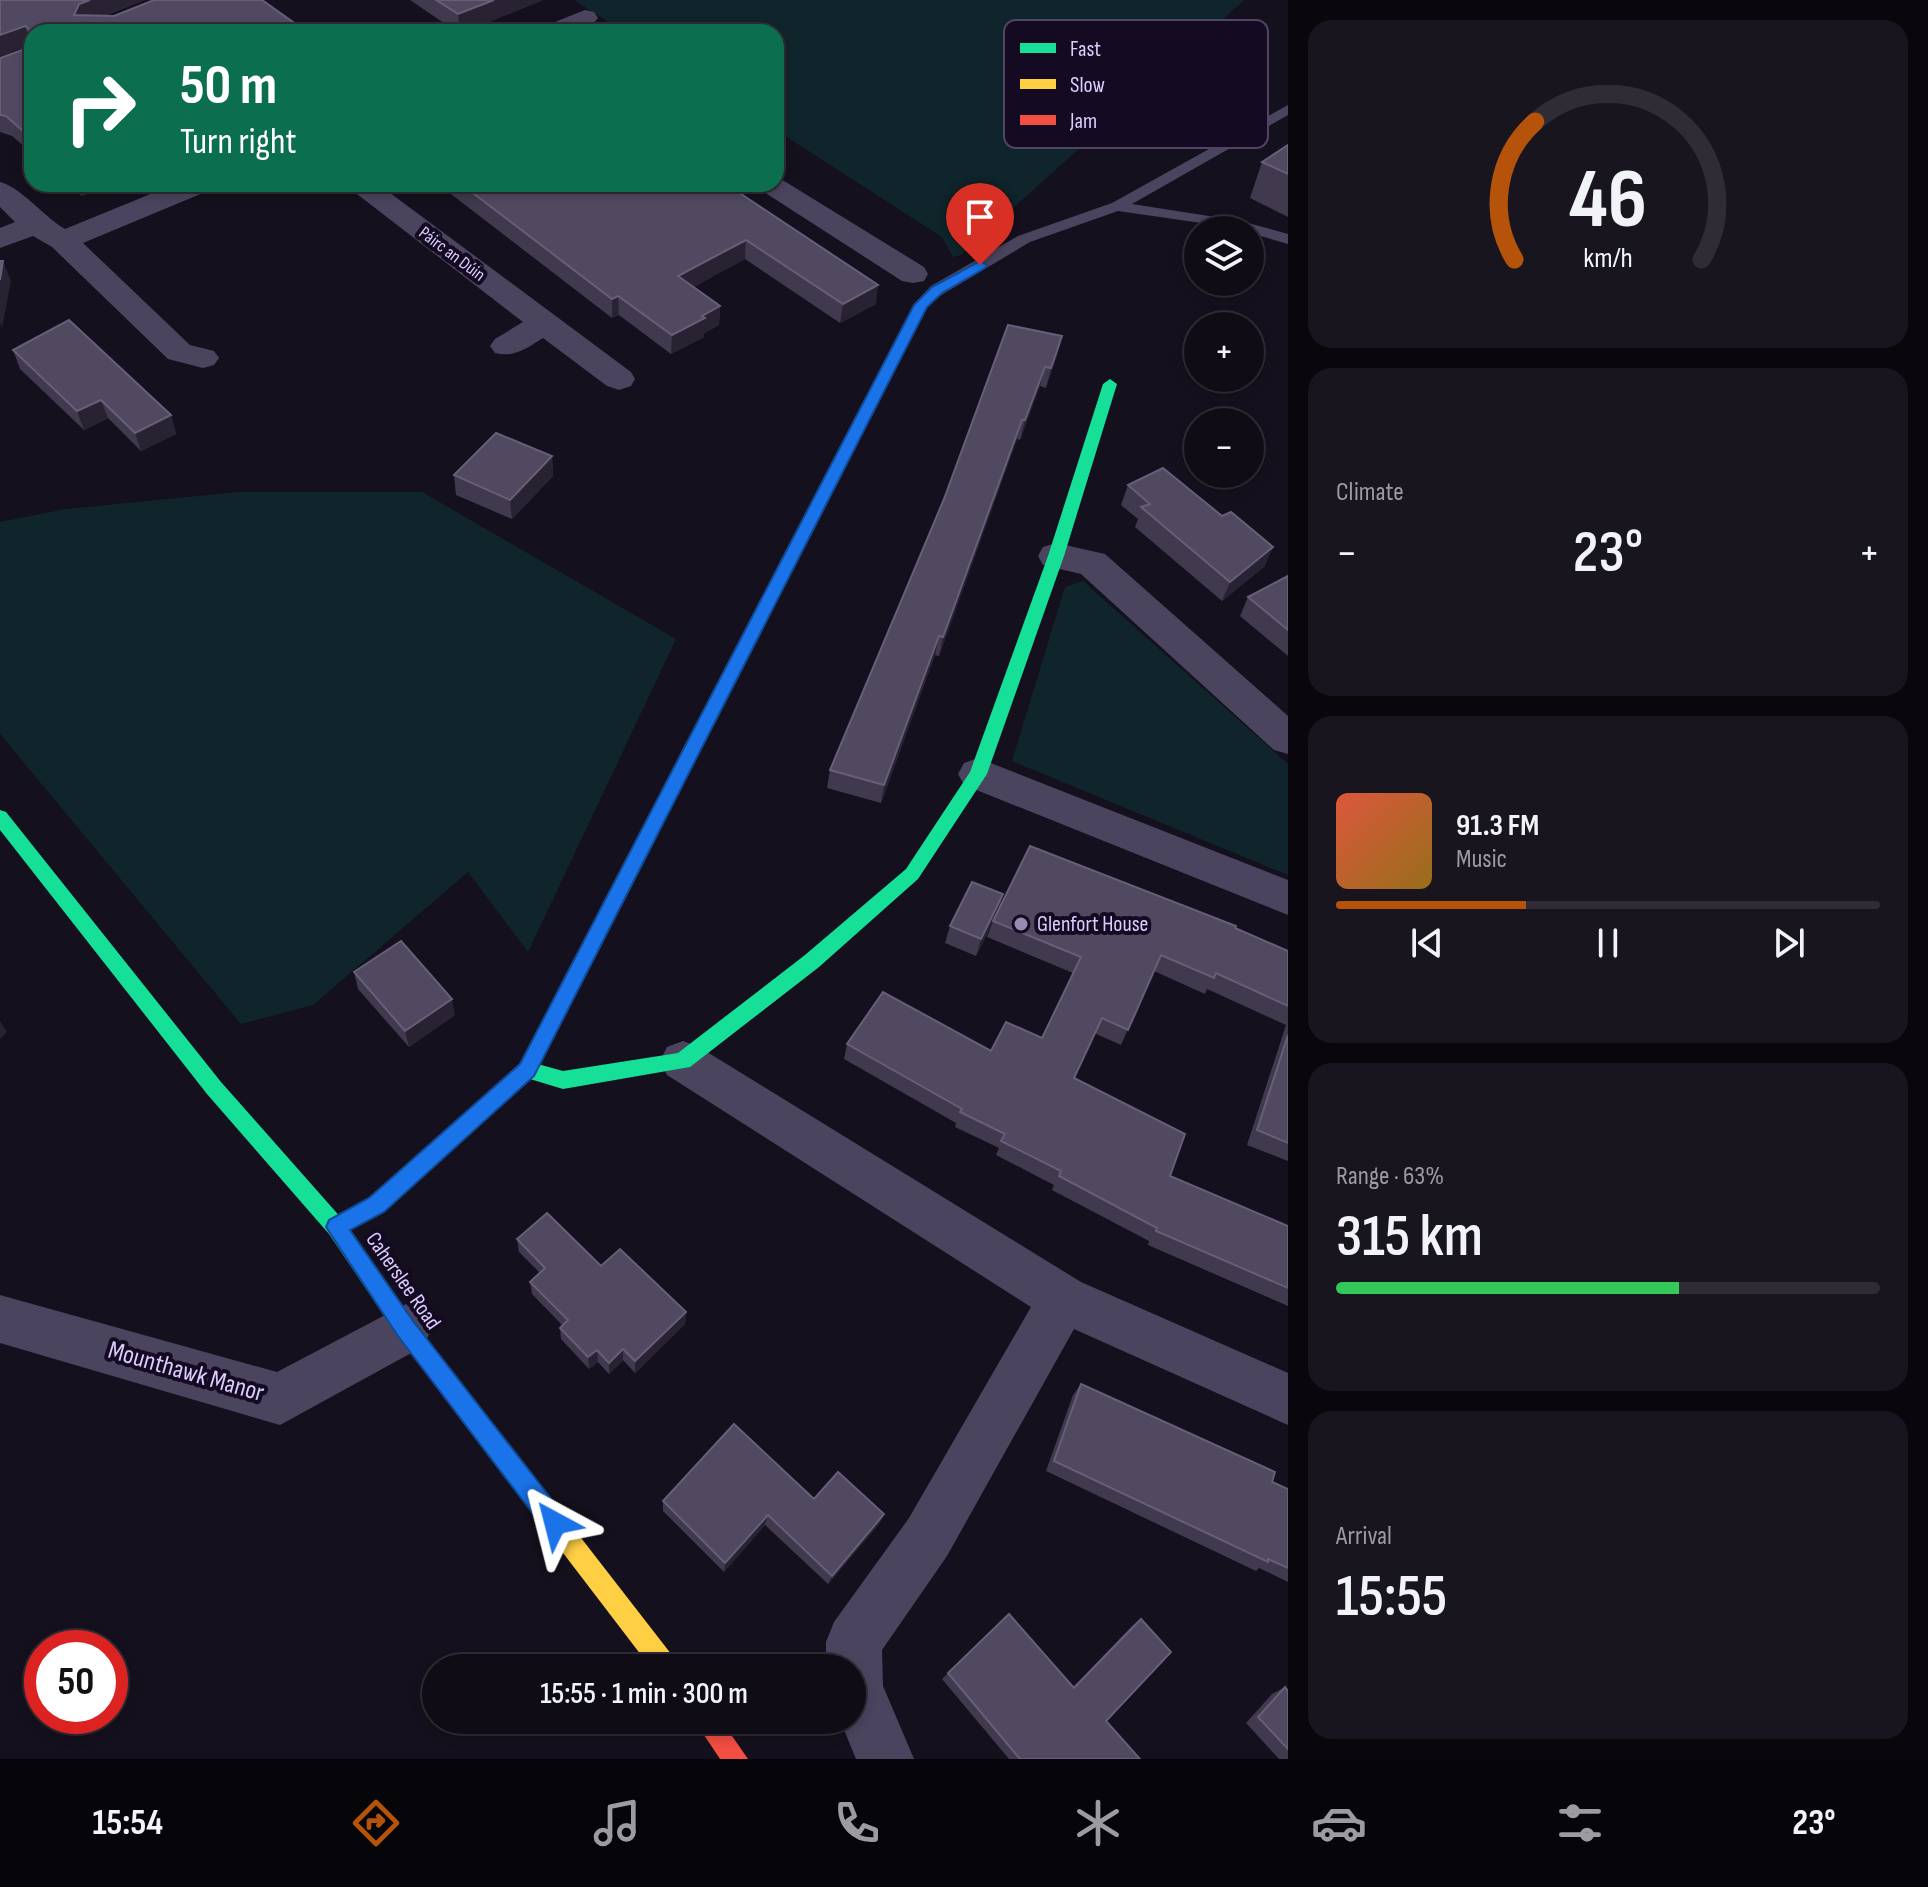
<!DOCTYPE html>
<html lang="en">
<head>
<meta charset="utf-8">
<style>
	:root { --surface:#100c16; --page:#19151f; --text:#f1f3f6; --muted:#9c9ba1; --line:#302c35; --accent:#b45309 }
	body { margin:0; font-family:"Sofia Sans Condensed",sans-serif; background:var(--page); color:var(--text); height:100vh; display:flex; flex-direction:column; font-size:30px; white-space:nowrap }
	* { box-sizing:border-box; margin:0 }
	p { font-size:26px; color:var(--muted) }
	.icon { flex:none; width:44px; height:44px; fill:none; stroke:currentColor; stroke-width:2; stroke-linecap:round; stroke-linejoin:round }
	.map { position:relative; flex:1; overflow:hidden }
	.details { display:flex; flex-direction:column; gap:20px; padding:20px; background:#09070c; width:640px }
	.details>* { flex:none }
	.top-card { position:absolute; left:24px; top:24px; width:760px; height:168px; border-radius:24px; box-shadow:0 4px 12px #0003,0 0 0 2px var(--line); background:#0b6e4f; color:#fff; overflow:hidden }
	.controls { position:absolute; left:1184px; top:216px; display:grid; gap:16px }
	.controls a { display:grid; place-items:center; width:80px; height:80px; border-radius:50%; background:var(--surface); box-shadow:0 4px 12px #0003,0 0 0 2px var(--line); font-size:40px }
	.speed { position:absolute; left:24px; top:1630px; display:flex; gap:16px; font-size:40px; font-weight:700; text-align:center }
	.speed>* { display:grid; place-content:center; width:104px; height:104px; border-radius:50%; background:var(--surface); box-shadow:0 4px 12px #0003,0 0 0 2px var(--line); line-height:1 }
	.speed .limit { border:12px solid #d22; background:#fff; color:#111 }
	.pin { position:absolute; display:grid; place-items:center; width:68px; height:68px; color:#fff; margin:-82px -34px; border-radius:50% 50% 50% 0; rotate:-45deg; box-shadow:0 0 8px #0007 }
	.pin .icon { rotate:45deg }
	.me { position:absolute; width:88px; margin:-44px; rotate:322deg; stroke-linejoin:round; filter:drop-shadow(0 0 6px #0008) }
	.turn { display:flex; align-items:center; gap:28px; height:168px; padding:0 24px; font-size:36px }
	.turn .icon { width:104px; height:104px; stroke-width:2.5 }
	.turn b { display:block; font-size:56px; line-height:68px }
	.big { font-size:60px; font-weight:600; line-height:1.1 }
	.details .tile { flex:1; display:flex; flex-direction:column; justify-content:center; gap:12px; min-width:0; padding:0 28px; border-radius:24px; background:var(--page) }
	.details .dial { align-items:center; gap:0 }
	.dial svg { height:208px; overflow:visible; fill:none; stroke:var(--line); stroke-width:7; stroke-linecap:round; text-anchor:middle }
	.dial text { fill:var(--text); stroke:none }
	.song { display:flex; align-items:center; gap:24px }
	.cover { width:96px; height:96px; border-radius:12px; background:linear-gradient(135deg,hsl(10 70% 55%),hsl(40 70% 35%)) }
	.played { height:8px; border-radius:4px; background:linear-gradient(90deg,var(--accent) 35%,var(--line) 35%) }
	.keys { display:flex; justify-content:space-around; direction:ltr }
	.heat { display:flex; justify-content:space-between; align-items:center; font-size:44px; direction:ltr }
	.charge { height:12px; border-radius:6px; background:linear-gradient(90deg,#34c759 63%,var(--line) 0) }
	.trip { position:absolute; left:422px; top:1654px; width:444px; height:80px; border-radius:40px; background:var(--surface); box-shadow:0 4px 12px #0003,0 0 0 2px var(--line); font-weight:600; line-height:80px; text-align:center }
	.tabs { display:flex; height:128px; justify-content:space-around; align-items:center; background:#060509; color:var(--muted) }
	.tabs .icon { width:56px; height:56px }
	.tabs .selected { color:var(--accent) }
	.tabs b { font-size:36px; color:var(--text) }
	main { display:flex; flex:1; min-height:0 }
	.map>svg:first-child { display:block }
	.green { fill:#0f252b }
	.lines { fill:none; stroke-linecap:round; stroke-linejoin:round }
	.lane { fill:#4b445f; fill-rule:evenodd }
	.street { fill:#4b445f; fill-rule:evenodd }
	.fast { fill:#16e098; fill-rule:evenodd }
	.slow { fill:#ffcf43; fill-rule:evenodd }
	.jam { fill:#f24e42; fill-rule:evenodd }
	.wall { fill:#41394d }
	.shaded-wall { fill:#282232 }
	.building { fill:#514960; stroke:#675e79; stroke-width:2 }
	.route { fill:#1a73e8; stroke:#114b97; stroke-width:2 }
	.poi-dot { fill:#968bb0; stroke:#140b22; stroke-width:3 }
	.labels { text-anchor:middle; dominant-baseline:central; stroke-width:8; stroke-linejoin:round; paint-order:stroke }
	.far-street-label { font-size:18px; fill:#dccdff; stroke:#140b22 }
	.poi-label { font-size:22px; fill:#dccdff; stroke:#140b22; text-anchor:start }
	.street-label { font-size:22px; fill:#dccdff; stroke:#140b22 }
	.near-street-label { font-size:26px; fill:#dccdff; stroke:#140b22 }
	.key { fill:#140b22; stroke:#504564; stroke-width:2 }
	.key-label { font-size:22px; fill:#dccdff }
</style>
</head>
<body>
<main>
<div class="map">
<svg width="1288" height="1759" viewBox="0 0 1288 1759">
	<rect width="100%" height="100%" fill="#15101d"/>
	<!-- green -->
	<g class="green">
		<path d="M574 0H1244L961 255 953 257 942 237 776 130V32H624Z"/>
		<path d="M238 492H422L676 639 528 952 468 872 313 1005 241 1024 0 734V522L66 509Z"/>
		<path d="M1083 581 1288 764V875L1012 761 1065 587Z"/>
	</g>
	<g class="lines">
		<!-- lane -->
		<path class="lane" d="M1288 105V115L1132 204 1241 221 1288 234V244L1250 233V230L1118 211 1030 242 943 294 921 310 913 305 931 286 1018 236 1112 203Z"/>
		<!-- street -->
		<g class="street">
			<path d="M585 10 594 12 598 18C585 36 560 32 541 32L545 26Z"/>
			<path d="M776 176 924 267 928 274 924 281 913 283 902 281 761 190 756 184H776Z"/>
			<path d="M0 182C21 187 44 217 65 229L175 184H215L210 190 83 243 190 345 214 351 219 358 214 365 203 368 168 359 52 247 33 236 0 248V228L15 222 0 207Z"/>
			<path d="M344 184H378L631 372 635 379 631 386 619 390 607 386 543 338C527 348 514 358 495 353L490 346 495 339 523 322Z"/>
			<path d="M1056 543 1105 554 1288 716V754L1274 750 1081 574 1043 565 1038 556 1043 547Z"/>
			<path d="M978 758 1288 880V915L964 785 958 774 964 763Z"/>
			<path d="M683 1041 699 1047 1081 1282 1288 1373V1425L1074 1329 947 1556 882 1650 883 1686 914 1759H856L840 1720H852V1668H826V1642L834 1622 909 1518 1031 1307 667 1075 660 1061 667 1047Z"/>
			<path d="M0 1295 277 1372 406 1304 424 1312 431 1329 424 1346 280 1425 0 1343Z"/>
		</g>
		<!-- fast -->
		<g class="fast">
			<path d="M921 301 928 305 580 987 573 989 566 987 564 981 566 975 914 305Z"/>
			<path d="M1110 379 1117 384 1064 556 987 774 918 879 819 967 690 1067 563 1089 520 1076 517 1070 520 1064 527 1061 563 1071 678 1053 805 955 906 869 970 772 1048 556 1103 384Z"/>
			<path d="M0 810 6 812 221 1082 343 1220 414 1322 495 1427 498 1435 495 1443 487 1446 479 1443 398 1336 329 1234 207 1094 0 830Z"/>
		</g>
		<!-- slow -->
		<path class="slow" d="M487 1424 495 1427 675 1659 678 1668H651L479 1443 476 1435 479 1427Z"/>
		<!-- jam -->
		<g class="jam">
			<path d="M573 973 580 975 582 981 534 1076 383 1212 336 1237 329 1234 326 1227 329 1220 369 1198 520 1064 566 975Z"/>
			<path d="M694 1720H721L748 1759H720Z"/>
		</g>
	</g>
	<!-- wall -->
	<g class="wall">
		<path d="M0 0H145L104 16H114L262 0 32 32V153L12 136 0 132V58L28 48V46L0 56Z"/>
		<path d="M410 0H543L464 32H457Z"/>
		<path d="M1288 145V217L1250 198 1262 162Z"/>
		<path d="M68 184H109L82 196Z"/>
		<path d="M438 184H726L876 304 840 323 745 259 693 287 720 306 719 325 704 333V337L671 354 619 315 612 318Z"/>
		<path d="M1062 336 1046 388 1040 386 1020 440 1017 439 939 656 935 655 881 803 827 788 830 770Z"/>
		<path d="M13 350 171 415 176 434 141 451 108 418 84 430 20 369Z"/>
		<path d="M552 456 553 476 512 519 456 495 454 475Z"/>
		<path d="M1128 485 1265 566 1222 601 1135 527 1138 519 1121 505Z"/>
		<path d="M1288 576V656L1240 616 1248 597Z"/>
		<path d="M1003 894 999 908 1235 928 1288 951V1161L1247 1145 1286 1025 1207 989 1205 994 1154 971 1121 1045 1094 1033 1074 1078 1170 1176 1288 1226V1306L1148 1245 1149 1241 1052 1190 1054 1185 996 1155 999 1148 955 1127 956 1123 844 1059 847 1044 991 1051 1042 1038 1073 973 987 937 992 924 976 956 945 943 950 926Z"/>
		<path d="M354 972 455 1015 409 1047 358 989Z"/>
		<path d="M517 1239 601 1266 686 1312 685 1324 635 1373 623 1360 609 1374 598 1362 589 1369 561 1339 560 1328 562 1325 532 1294 530 1282 540 1273 519 1252Z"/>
		<path d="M1081 1384 1288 1489V1582L1259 1568 1256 1571 1046 1471 1073 1395Z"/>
		<path d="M814 1499 884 1514 879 1524 828 1584 765 1525 724 1572 663 1511V1501Z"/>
		<path d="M1141 1619 1106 1721 1140 1759H1009L942 1679 948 1673 1073 1687 1132 1626Z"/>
		<path d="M1285 1687 1288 1691V1759H1279L1246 1723 1272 1694Z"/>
	</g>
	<!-- shaded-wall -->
	<g class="shaded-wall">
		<path d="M90 0H145L84 23 74 15 79 4Z"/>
		<path d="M494 0H543L464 32H460L458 14Z"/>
		<path d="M25 26 31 45 0 56V35Z"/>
		<path d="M78 184H109L82 196Z"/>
		<path d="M746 240 745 259 678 296V276Z"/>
		<path d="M3 261 11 281 2 328 0 322V280Z"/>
		<path d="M878 285 876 304 840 323 843 304Z"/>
		<path d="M618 296 619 315 612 318V299Z"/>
		<path d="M720 306 719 325 704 333V337L671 354 672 335 702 316Z"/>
		<path d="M1062 336 1057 356 1046 388 1051 368Z"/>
		<path d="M1045 367 1040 386 1020 440 1025 420Z"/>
		<path d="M101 400 108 418 84 430 77 411Z"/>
		<path d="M171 415 176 434 141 451 135 433Z"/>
		<path d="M1022 420 1017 439 939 656 943 637Z"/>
		<path d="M552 456 553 476 512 519 510 500Z"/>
		<path d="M1273 547 1265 566 1222 601 1230 582Z"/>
		<path d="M939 636 935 655 881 803 884 785Z"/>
		<path d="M1003 894 998 912 976 956 981 939Z"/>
		<path d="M452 999 455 1015 409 1047 405 1031Z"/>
		<path d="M0 1021 7 1032 0 1039Z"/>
		<path d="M686 1312 685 1324 635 1373V1361Z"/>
		<path d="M623 1349V1360L609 1374V1363Z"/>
		<path d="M597 1350 598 1362 589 1369 588 1357Z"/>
		<path d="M884 1514 879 1524 828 1584 832 1576Z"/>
		<path d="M768 1515 765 1525 724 1572 725 1563Z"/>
	</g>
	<!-- building -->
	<g class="building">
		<path d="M0 0H90L79 4 74 15 114 16 154 0H262L307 32H32V139L6 116 0 115V58L28 48 29 29 25 26 0 35Z"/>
		<path d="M436 0H494L458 14Z"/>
		<path d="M1288 145V174L1262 162Z"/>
		<path d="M461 184H726L878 285 843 304 746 240 678 276 720 306 702 316 705 318 672 335 618 296 612 299Z"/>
		<path d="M0 261H3L0 280Z"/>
		<path d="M69 320 171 415 135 433 101 400 77 411 13 350Z"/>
		<path d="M1008 325 1062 336 1051 368 1045 367 1025 420H1022L943 637 939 636 884 785 830 770 944 499Z"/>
		<path d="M496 433 552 456 510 500 454 475Z"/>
		<path d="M1163 468 1222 516 1231 512 1273 547 1230 582 1141 507 1150 504 1128 485Z"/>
		<path d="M1288 576V630L1248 597Z"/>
		<path d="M1030 846 1236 926 1235 928 1288 951V1006L1216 973 1214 978 1161 955 1128 1030 1102 1018 1074 1078 1185 1134 1170 1176 1288 1226V1288L1156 1231 1157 1228 1059 1176 1061 1171 1001 1141 1005 1134 960 1112 962 1109 847 1044 883 992 991 1051 1006 1022 1042 1038 1081 957 993 921Z"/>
		<path d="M972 882 1003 894 981 939 950 926Z"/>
		<path d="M401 941 452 999 405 1031 354 972Z"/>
		<path d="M1288 1035V1143L1257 1130Z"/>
		<path d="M547 1213 601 1266 620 1249 686 1312 635 1361 623 1349 609 1363 597 1350 588 1357 560 1328 568 1320 530 1282 545 1268 517 1239Z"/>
		<path d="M1081 1384 1275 1472 1272 1482 1288 1489V1568L1268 1559V1562L1054 1461Z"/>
		<path d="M734 1424 814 1499 838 1472 884 1514 832 1576 768 1515 725 1563 663 1501Z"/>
		<path d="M1009 1614 1074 1688 1141 1619 1171 1652 1106 1721 1140 1759H1020L948 1673Z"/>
		<path d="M1285 1687 1288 1691V1749L1258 1717Z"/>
	</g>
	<!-- route -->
	<path class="route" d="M980 261 987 265 985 268 942 293 927 307 534 1076 384 1212 350 1230 413 1321 563 1514 566 1523 563 1531 555 1534 546 1531 398 1336 326 1227 329 1220 369 1198 520 1064 914 305 932 287Z"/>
	<!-- markers -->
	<circle class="poi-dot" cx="1021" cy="924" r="8"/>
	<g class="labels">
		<!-- far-street labels -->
		<g class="far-street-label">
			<text transform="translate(452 254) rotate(37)">Páirc an Dúin</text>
		</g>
		<!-- poi labels -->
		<g class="poi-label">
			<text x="1037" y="924">Glenfort House</text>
		</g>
		<!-- street labels -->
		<g class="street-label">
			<text transform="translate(403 1281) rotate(55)">Caherslee Road</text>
		</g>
		<!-- near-street labels -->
		<g class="near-street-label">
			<text transform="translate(186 1372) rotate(16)">Mounthawk Manor</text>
		</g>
	</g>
	<!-- legend -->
	<rect x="1004" y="20" width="264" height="128" rx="12" class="key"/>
	<rect x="1020" y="43" width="36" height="10" fill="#16e098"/>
	<rect x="1020" y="79" width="36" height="10" fill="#ffcf43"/>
	<rect x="1020" y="115" width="36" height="10" fill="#f24e42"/>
	<g class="key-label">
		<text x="1070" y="56">Fast</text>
		<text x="1070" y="92">Slow</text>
		<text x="1070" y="128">Jam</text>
	</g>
</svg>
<div class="controls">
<a><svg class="icon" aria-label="layers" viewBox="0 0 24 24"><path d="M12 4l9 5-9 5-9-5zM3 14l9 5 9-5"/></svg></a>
<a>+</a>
<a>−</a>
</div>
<div class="speed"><div class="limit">50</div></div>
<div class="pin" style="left:980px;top:265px;background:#d93025"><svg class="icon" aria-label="arrive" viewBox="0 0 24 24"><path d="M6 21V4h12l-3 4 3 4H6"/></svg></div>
<svg class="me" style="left:555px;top:1523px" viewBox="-20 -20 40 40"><path d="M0-17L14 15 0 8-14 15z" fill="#1a73e8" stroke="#fff" stroke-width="4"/></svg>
<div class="trip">15:55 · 1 min · 300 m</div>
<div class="top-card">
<div class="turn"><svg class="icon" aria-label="right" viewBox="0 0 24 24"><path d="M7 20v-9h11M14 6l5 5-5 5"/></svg><div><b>50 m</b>Turn right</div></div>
</div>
</div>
<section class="details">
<div class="tile dial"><svg viewBox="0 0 100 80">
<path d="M14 69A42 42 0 1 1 86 69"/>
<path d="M14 69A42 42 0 0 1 22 16" stroke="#b45309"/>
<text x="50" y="56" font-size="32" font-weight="700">46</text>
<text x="50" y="72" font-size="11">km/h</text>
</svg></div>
<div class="tile"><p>Climate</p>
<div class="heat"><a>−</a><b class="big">23°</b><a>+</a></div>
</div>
<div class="tile">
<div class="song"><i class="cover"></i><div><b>91.3 FM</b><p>Music</p></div></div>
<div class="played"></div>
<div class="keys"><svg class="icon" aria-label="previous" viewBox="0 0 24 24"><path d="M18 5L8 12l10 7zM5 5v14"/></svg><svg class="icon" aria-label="pause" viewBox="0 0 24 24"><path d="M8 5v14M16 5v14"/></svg><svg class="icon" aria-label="next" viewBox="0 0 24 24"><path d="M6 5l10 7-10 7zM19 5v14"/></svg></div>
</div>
<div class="tile"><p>Range · 63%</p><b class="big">315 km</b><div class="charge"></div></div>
<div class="tile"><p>Arrival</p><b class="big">15:55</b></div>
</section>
</main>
<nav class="tabs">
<b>15:54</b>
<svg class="icon selected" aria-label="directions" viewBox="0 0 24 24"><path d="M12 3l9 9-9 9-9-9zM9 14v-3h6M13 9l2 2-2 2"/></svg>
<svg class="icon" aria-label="music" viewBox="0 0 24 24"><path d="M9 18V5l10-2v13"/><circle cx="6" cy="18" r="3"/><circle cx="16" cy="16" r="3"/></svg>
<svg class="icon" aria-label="phone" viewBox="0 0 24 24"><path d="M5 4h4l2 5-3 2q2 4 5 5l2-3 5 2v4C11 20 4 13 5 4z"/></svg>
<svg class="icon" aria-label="climate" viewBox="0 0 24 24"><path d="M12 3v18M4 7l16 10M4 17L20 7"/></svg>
<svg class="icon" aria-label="car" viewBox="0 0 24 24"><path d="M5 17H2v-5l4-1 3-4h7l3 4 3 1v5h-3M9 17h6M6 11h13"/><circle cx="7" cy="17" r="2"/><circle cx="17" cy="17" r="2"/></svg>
<svg class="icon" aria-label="filters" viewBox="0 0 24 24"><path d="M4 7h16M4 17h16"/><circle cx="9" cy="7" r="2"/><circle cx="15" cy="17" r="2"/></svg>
<b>23°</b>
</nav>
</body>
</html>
